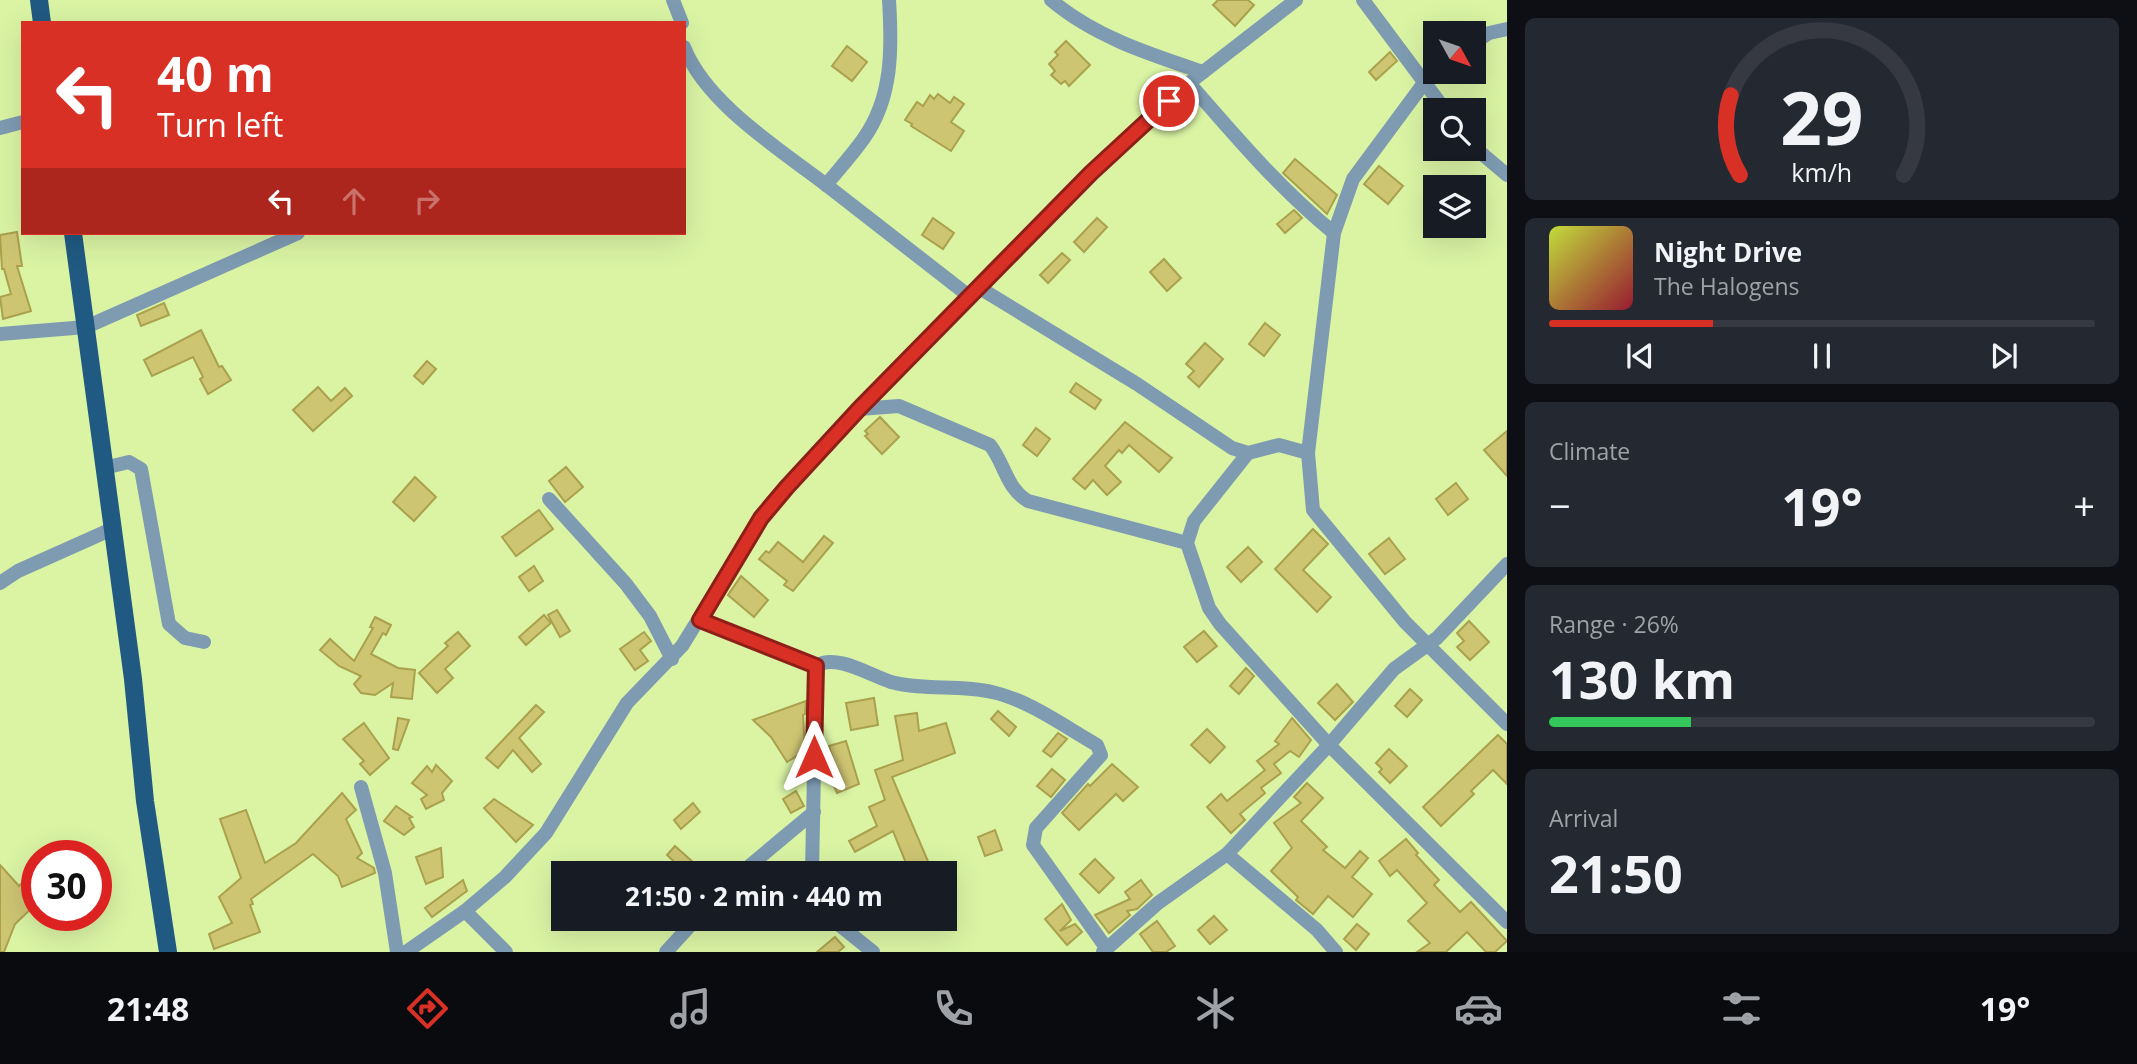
<!DOCTYPE html>
<html lang="en">
<head>
<meta charset="utf-8">
<style>
	:root { --surface:#171b24; --page:#242831; --text:#f1f3f6; --muted:#9ea1a6; --line:#363941; --accent:#d93025 }
	body { margin:0; font-family:"Open Sans",sans-serif; background:var(--page); color:var(--text); height:100vh; display:flex; flex-direction:column; font-size:26px; white-space:nowrap }
	* { box-sizing:border-box; margin:0 }
	p { font-size:23px; color:var(--muted) }
	.icon { flex:none; width:38px; height:38px; fill:none; stroke:currentColor; stroke-width:2; stroke-linecap:round; stroke-linejoin:round }
	.map { position:relative; flex:1; overflow:hidden }
	.panel { display:flex; flex-direction:column; gap:18px; padding:18px; background:#0d0f14; width:630px }
	.panel>* { flex:none }
	.guide { position:absolute; left:21px; top:21px; width:665px; height:214px; border-radius:0px; box-shadow:0 7px 28px #0002; background:#d93025; color:#fff; overflow:hidden }
	.needle { width:46px; rotate:130deg }
	.buttons { position:absolute; left:1423px; top:21px; display:grid; gap:14px }
	.buttons a { display:grid; place-items:center; width:63px; height:63px; border-radius:0px; background:var(--surface); box-shadow:0 7px 28px #0002; font-size:35px }
	.speed { position:absolute; left:21px; top:840px; display:flex; gap:14px; font-size:35px; font-weight:700; text-align:center }
	.speed>* { display:grid; place-content:center; width:91px; height:91px; border-radius:50%; background:var(--surface); box-shadow:0 7px 28px #0002; line-height:1 }
	.speed .limit { border:10px solid #d22; background:#fff; color:#111 }
	.pin { position:absolute; display:grid; place-items:center; width:60px; height:60px; color:#fff; margin:-30px; border:4px solid #fff; border-radius:50%; box-shadow:0 2px 7px #0007 }
	.me { position:absolute; width:77px; margin:-38px; rotate:0deg; stroke-linejoin:round; filter:drop-shadow(0 0 5px #0008) }
	.turn { display:flex; align-items:center; gap:24px; height:147px; padding:0 21px; font-size:32px }
	.turn .icon { width:91px; height:91px; stroke-width:2.5 }
	.turn b { display:block; font-size:49px; line-height:60px }
	.lanes { display:flex; align-items:center; height:66px; padding:0 21px; background:#0003; justify-content:center; gap:35px; direction:ltr }
	.lanes .off { opacity:.35 }
	.big { font-size:52px; font-weight:700; line-height:1.1 }
	.panel .widget { flex:1; display:flex; flex-direction:column; justify-content:center; gap:10px; min-width:0; padding:0 24px; border-radius:10px; background:var(--page) }
	.panel .dial { align-items:center; gap:0 }
	.dial svg { height:182px; overflow:visible; fill:none; stroke:var(--line); stroke-width:7; stroke-linecap:round; text-anchor:middle }
	.dial text { fill:var(--text); stroke:none }
	.song { display:flex; align-items:center; gap:21px }
	.cover { width:84px; height:84px; border-radius:10px; background:linear-gradient(135deg,hsl(70 70% 55%),hsl(350 70% 35%)) }
	.played { height:7px; border-radius:4px; background:linear-gradient(90deg,var(--accent) 30%,var(--line) 30%) }
	.keys { display:flex; justify-content:space-around; direction:ltr }
	.heat { display:flex; justify-content:space-between; align-items:center; font-size:38px; direction:ltr }
	.charge { height:10px; border-radius:5px; background:linear-gradient(90deg,#34c759 26%,var(--line) 0) }
	.trip { position:absolute; left:551px; top:861px; width:406px; height:70px; border-radius:0px; background:var(--surface); box-shadow:0 7px 28px #0002; font-weight:700; line-height:70px; text-align:center }
	.dock { display:flex; height:112px; justify-content:space-around; align-items:center; background:#090b0e; color:var(--muted) }
	.dock .icon { width:49px; height:49px }
	.dock .active { color:var(--accent) }
	.dock b { font-size:32px; color:var(--text) }
	main { display:flex; flex:1; min-height:0 }
	.map>svg:first-child { display:block }
	.building { fill:#cec573; stroke:#aaa14d; stroke-width:2 }
	.lines { fill:none; stroke-linecap:round; stroke-linejoin:round }
	.minor { stroke:#7e9bb2; stroke-width:14 }
	.major { stroke:#205a82; stroke-width:18 }
	.route-casing { stroke:#8d1f18; stroke-width:18 }
	.route { stroke:#d93025; stroke-width:12 }
</style>
</head>
<body>
<main>
<div class="map">
<svg width="1507" height="952" viewBox="0 0 1507 952">
	<rect width="100%" height="100%" fill="#daf4a4"/>
	<!-- building -->
	<g class="building">
		<path d="M1218 0H1248L1254 5 1235 26 1213 5Z"/>
		<path d="M1066 41 1090 65 1069 86 1065 81 1061 84 1051 75 1055 71 1049 64 1058 55 1055 52Z"/>
		<path d="M847 46 867 62 852 81 832 66Z"/>
		<path d="M1390 52 1397 61 1376 80 1369 72Z"/>
		<path d="M938 94 950 103 954 97 964 104 951 122 964 131 951 151 911 126 912 124 905 120 917 102 923 106 930 95 934 99Z"/>
		<path d="M1295 159 1337 195 1327 214 1283 173Z"/>
		<path d="M1379 166 1403 186 1388 204 1364 184Z"/>
		<path d="M1294 210 1302 218 1285 233 1277 224Z"/>
		<path d="M933 218 954 233 943 249 922 235Z"/>
		<path d="M1097 218 1107 227 1084 252 1074 242Z"/>
		<path d="M17 232 22 266H17L31 311 3 319 0 297 11 294 4 269H2L0 235Z"/>
		<path d="M1062 253 1070 260 1048 283 1040 275Z"/>
		<path d="M1164 259 1181 278 1167 291 1150 272Z"/>
		<path d="M164 303 169 315 141 326 137 315Z"/>
		<path d="M1265 323 1280 335 1264 356 1249 344Z"/>
		<path d="M201 330 219 367 222 366 231 380 208 394 200 379 203 377 193 357 152 376 144 360Z"/>
		<path d="M1205 343 1223 359 1199 387 1188 377 1194 371 1186 364Z"/>
		<path d="M427 361 436 369 423 384 414 376Z"/>
		<path d="M1076 383 1101 400 1095 409 1070 392Z"/>
		<path d="M318 387 331 401 345 388 352 396 313 431 293 410Z"/>
		<path d="M880 417 899 437 882 454 865 436 868 434 865 431Z"/>
		<path d="M1125 422 1172 458 1159 472 1129 445 1122 453 1119 450 1105 466 1121 482 1107 495 1093 480 1085 489 1073 479Z"/>
		<path d="M1036 428 1050 439 1037 456 1023 445Z"/>
		<path d="M1507 431V476L1484 450Z"/>
		<path d="M566 467 583 487 565 502 549 481Z"/>
		<path d="M415 477 436 497 414 521 393 502Z"/>
		<path d="M1456 483 1468 499 1448 515 1436 499Z"/>
		<path d="M539 510 553 529 516 556 502 537Z"/>
		<path d="M1313 529 1328 544 1303 570 1331 597 1317 612 1275 569Z"/>
		<path d="M824 536 833 543 793 591 784 585 787 581 759 559 766 551 769 553 778 542 803 562Z"/>
		<path d="M1389 538 1405 559 1385 574 1369 554Z"/>
		<path d="M1248 547 1262 562 1241 582 1227 567Z"/>
		<path d="M534 566 543 581 529 591 519 577Z"/>
		<path d="M741 576 768 600 754 617 728 595Z"/>
		<path d="M557 610 570 631 560 637 548 615Z"/>
		<path d="M544 615 551 623 526 645 519 637Z"/>
		<path d="M375 617 391 625 386 635 383 633 371 654 398 668 415 670 412 699 391 697 393 683 375 695 361 693 354 684 361 676 339 666 320 650 330 639 354 661 373 628 370 627Z"/>
		<path d="M1469 621 1489 642 1470 660 1457 647 1464 641 1457 633Z"/>
		<path d="M1204 631 1217 646 1197 662 1184 647Z"/>
		<path d="M458 632 470 646 445 669 453 678 437 693 419 673 448 646 445 643Z"/>
		<path d="M644 632 651 641 640 650 648 661 635 670 620 649Z"/>
		<path d="M1246 668 1254 676 1239 694 1230 686Z"/>
		<path d="M1337 684 1353 702 1335 720 1318 703Z"/>
		<path d="M1410 689 1422 700 1407 717 1395 706Z"/>
		<path d="M874 698 878 725 851 730 846 703Z"/>
		<path d="M806 701 805 714 803 715 805 751 787 762 771 737 753 720Z"/>
		<path d="M536 705 544 712 519 738 541 764 532 772 513 750 498 768 486 758Z"/>
		<path d="M998 711 1016 727 1009 736 991 719Z"/>
		<path d="M917 713 919 731 946 723 955 753 892 777 933 873H910L893 831 855 852 849 841 877 826 869 807 885 800 875 770 903 760 895 716Z"/>
		<path d="M398 718 409 720 398 750 393 749Z"/>
		<path d="M1292 718 1311 740 1299 757 1290 751 1274 764 1281 773 1261 788 1265 793 1240 814 1245 820 1231 833 1207 807 1221 794 1227 801 1265 770 1257 761 1279 744 1275 741Z"/>
		<path d="M364 723 389 758 370 775 360 764 364 761 343 739Z"/>
		<path d="M1207 729 1225 747 1210 763 1191 745Z"/>
		<path d="M1058 733 1067 739 1051 757 1043 751Z"/>
		<path d="M1498 735 1507 744V784L1493 770 1471 791 1474 794 1441 826 1423 807Z"/>
		<path d="M846 741 859 784 837 793 832 782 839 780 829 746Z"/>
		<path d="M1389 749 1407 766 1390 783 1379 772 1382 769 1376 763Z"/>
		<path d="M1112 764 1138 787 1123 801 1116 794 1079 830 1062 813 1088 784 1090 786Z"/>
		<path d="M436 765 452 781 442 793 444 800 426 809 421 799 427 795 412 783 427 766 432 772Z"/>
		<path d="M1052 769 1065 780 1051 797 1037 786Z"/>
		<path d="M1307 783 1323 798 1301 821 1327 847 1323 850 1345 868 1360 851 1368 858 1352 877 1372 894 1353 917 1328 896 1313 914 1296 900 1298 897 1271 871 1292 848 1274 823 1301 803 1294 797Z"/>
		<path d="M796 791 804 806 791 813 783 799Z"/>
		<path d="M342 793 356 810 346 819 362 853 357 858 374 868 375 873 342 887 338 876 313 854 251 899 253 904 250 905 260 932 214 949 209 934 232 923 219 897 241 878 220 819 246 810 265 863 296 843Z"/>
		<path d="M494 799 533 825 516 842 484 808Z"/>
		<path d="M693 803 700 812 681 829 674 820Z"/>
		<path d="M396 806 412 817 409 818 414 827 404 835 384 821Z"/>
		<path d="M995 830 1002 850 985 856 978 837Z"/>
		<path d="M1406 839 1418 853 1416 855 1439 880 1434 885 1460 912 1471 902 1507 941 1495 952H1486L1467 932 1446 952H1417L1430 943 1408 921 1427 903 1397 870 1390 876 1379 861Z"/>
		<path d="M675 846 705 873H686L667 855Z"/>
		<path d="M441 848 443 877 426 884 416 857Z"/>
		<path d="M1095 859 1114 878 1099 893 1080 874Z"/>
		<path d="M0 865 19 886 37 868V903L15 924 4 952H0Z"/>
		<path d="M463 880 467 891 432 917 425 908Z"/>
		<path d="M1141 880 1152 895 1137 909 1127 911 1130 915 1109 933 1095 915 1130 899 1125 892Z"/>
		<path d="M1062 904 1071 920 1060 931 1075 924 1082 932 1067 945 1045 919Z"/>
		<path d="M1214 916 1227 930 1210 944 1198 930Z"/>
		<path d="M1157 921 1175 946 1166 952H1153L1140 934Z"/>
		<path d="M1357 924 1369 934 1356 950 1344 939Z"/>
		<path d="M835 937 844 947 838 952H817Z"/>
	</g>
	<g class="lines">
		<!-- minor -->
		<g class="minor">
			<path d="M673 0 682 23"/>
			<path d="M1051 0C1095 37 1149 54 1203 72"/>
			<path d="M1363 0 1445 110"/>
			<path d="M1474 43 1489 33 1507 29"/>
			<path d="M684 47C706 103 778 148 825 184 873 221 921 259 969 296"/>
			<path d="M1438 72 1424 83 1353 179 1334 233 1308 453 1313 510 1405 622 1507 724"/>
			<path d="M1189 83C1235 136 1280 189 1334 233"/>
			<path d="M0 128 23 122"/>
			<path d="M1474 147 1507 175"/>
			<path d="M826 185C839 169 853 154 864 138 893 97 892 47 889 0"/>
			<path d="M978 287 1137 384 1232 448 1248 453 1279 445 1308 453"/>
			<path d="M0 334 86 327 298 233"/>
			<path d="M859 409 899 406 990 445C1005 464 1006 488 1028 501L1187 543"/>
			<path d="M1248 453 1194 521 1187 543 1209 608 1220 624 1329 745 1507 922"/>
			<path d="M104 468 129 462 141 469 169 624 185 638 204 642"/>
			<path d="M549 499 626 584 650 616 672 659"/>
			<path d="M0 583 18 571 112 529"/>
			<path d="M700 620 816 666"/>
			<path d="M816 666C836 653 869 675 891 682 924 691 960 684 992 692 1029 700 1065 727 1097 745L1101 755 1036 828 1033 845 1107 949"/>
			<path d="M361 787 385 873 397 952"/>
			<path d="M1227 854 1317 930 1336 952"/>
			<path d="M741 873 814 812"/>
			<path d="M812 873 816 666"/>
			<path d="M465 911 506 952"/>
			<path d="M832 919 873 952"/>
			<path d="M406 952 465 911 505 877 546 833 627 703 682 646 761 518 859 409 1110 154 1189 83 1296 0"/>
			<path d="M666 952 696 919"/>
			<path d="M1103 952 1158 903 1227 854 1329 745 1394 669 1437 638 1507 564"/>
		</g>
		<!-- major -->
		<g class="major">
			<path d="M39 0 42 23"/>
			<path d="M73 233 133 679 145 801 168 952"/>
		</g>
	</g>
	<g class="lines">
		<defs>
			<path id="route" d="M814 757 816 666 700 620 761 518 787 487 859 409 1091 173 1169 101"/>
		</defs>
		<!-- route casing -->
		<use href="#route" class="route-casing"/>
		<!-- route -->
		<use href="#route" class="route"/>
	</g>
</svg>
<div class="buttons">
<a><svg class="needle" viewBox="-14 -14 28 28"><path d="M0-13l5 13h-10z" fill="#e53935"/><path d="M0 13l5-13h-10z" fill="#9ea1a6"/></svg></a>
<a><svg class="icon" aria-label="search" viewBox="0 0 24 24"><circle cx="10" cy="10" r="6"/><path d="M15 15l6 6"/></svg></a>
<a><svg class="icon" aria-label="layers" viewBox="0 0 24 24"><path d="M12 4l9 5-9 5-9-5zM3 14l9 5 9-5"/></svg></a>
</div>
<div class="speed"><div class="limit">30</div></div>
<div class="pin" style="left:1169px;top:101px;background:#d93025"><svg class="icon" aria-label="arrive" viewBox="0 0 24 24"><path d="M6 21V4h12l-3 4 3 4H6"/></svg></div>
<svg class="me" style="left:814px;top:757px" viewBox="-20 -20 40 40"><path d="M0-17L14 15 0 8-14 15z" fill="#d93025" stroke="#fff" stroke-width="4"/></svg>
<div class="trip">21:50 · 2 min · 440 m</div>
<div class="guide">
<div class="turn"><svg class="icon" aria-label="left" viewBox="0 0 24 24"><path d="M17 20v-9H6M10 6l-5 5 5 5"/></svg><div><b>40 m</b>Turn left</div></div>
<div class="lanes"><svg class="icon" aria-label="left" viewBox="0 0 24 24"><path d="M17 20v-9H6M10 6l-5 5 5 5"/></svg><svg class="icon off" aria-label="ahead" viewBox="0 0 24 24"><path d="M12 20V5M6 11l6-6 6 6"/></svg><svg class="icon off" aria-label="right" viewBox="0 0 24 24"><path d="M7 20v-9h11M14 6l5 5-5 5"/></svg></div>
</div>
</div>
<section class="panel">
<div class="widget dial"><svg viewBox="0 0 100 80">
<path d="M14 69A42 42 0 1 1 86 69"/>
<path d="M14 69A42 42 0 0 1 10 34" stroke="#d93025"/>
<text x="50" y="56" font-size="32" font-weight="700">29</text>
<text x="50" y="72" font-size="11">km/h</text>
</svg></div>
<div class="widget">
<div class="song"><i class="cover"></i><div><b>Night Drive</b><p>The Halogens</p></div></div>
<div class="played"></div>
<div class="keys"><svg class="icon" aria-label="previous" viewBox="0 0 24 24"><path d="M18 5L8 12l10 7zM5 5v14"/></svg><svg class="icon" aria-label="pause" viewBox="0 0 24 24"><path d="M8 5v14M16 5v14"/></svg><svg class="icon" aria-label="next" viewBox="0 0 24 24"><path d="M6 5l10 7-10 7zM19 5v14"/></svg></div>
</div>
<div class="widget"><p>Climate</p>
<div class="heat"><a>−</a><b class="big">19°</b><a>+</a></div>
</div>
<div class="widget"><p>Range · 26%</p><b class="big">130 km</b><div class="charge"></div></div>
<div class="widget"><p>Arrival</p><b class="big">21:50</b></div>
</section>
</main>
<nav class="dock">
<b>21:48</b>
<svg class="icon active" aria-label="directions" viewBox="0 0 24 24"><path d="M12 3l9 9-9 9-9-9zM9 14v-3h6M13 9l2 2-2 2"/></svg>
<svg class="icon" aria-label="music" viewBox="0 0 24 24"><path d="M9 18V5l10-2v13"/><circle cx="6" cy="18" r="3"/><circle cx="16" cy="16" r="3"/></svg>
<svg class="icon" aria-label="phone" viewBox="0 0 24 24"><path d="M5 4h4l2 5-3 2q2 4 5 5l2-3 5 2v4C11 20 4 13 5 4z"/></svg>
<svg class="icon" aria-label="climate" viewBox="0 0 24 24"><path d="M12 3v18M4 7l16 10M4 17L20 7"/></svg>
<svg class="icon" aria-label="car" viewBox="0 0 24 24"><path d="M5 17H2v-5l4-1 3-4h7l3 4 3 1v5h-3M9 17h6M6 11h13"/><circle cx="7" cy="17" r="2"/><circle cx="17" cy="17" r="2"/></svg>
<svg class="icon" aria-label="filters" viewBox="0 0 24 24"><path d="M4 7h16M4 17h16"/><circle cx="9" cy="7" r="2"/><circle cx="15" cy="17" r="2"/></svg>
<b>19°</b>
</nav>
</body>
</html>
